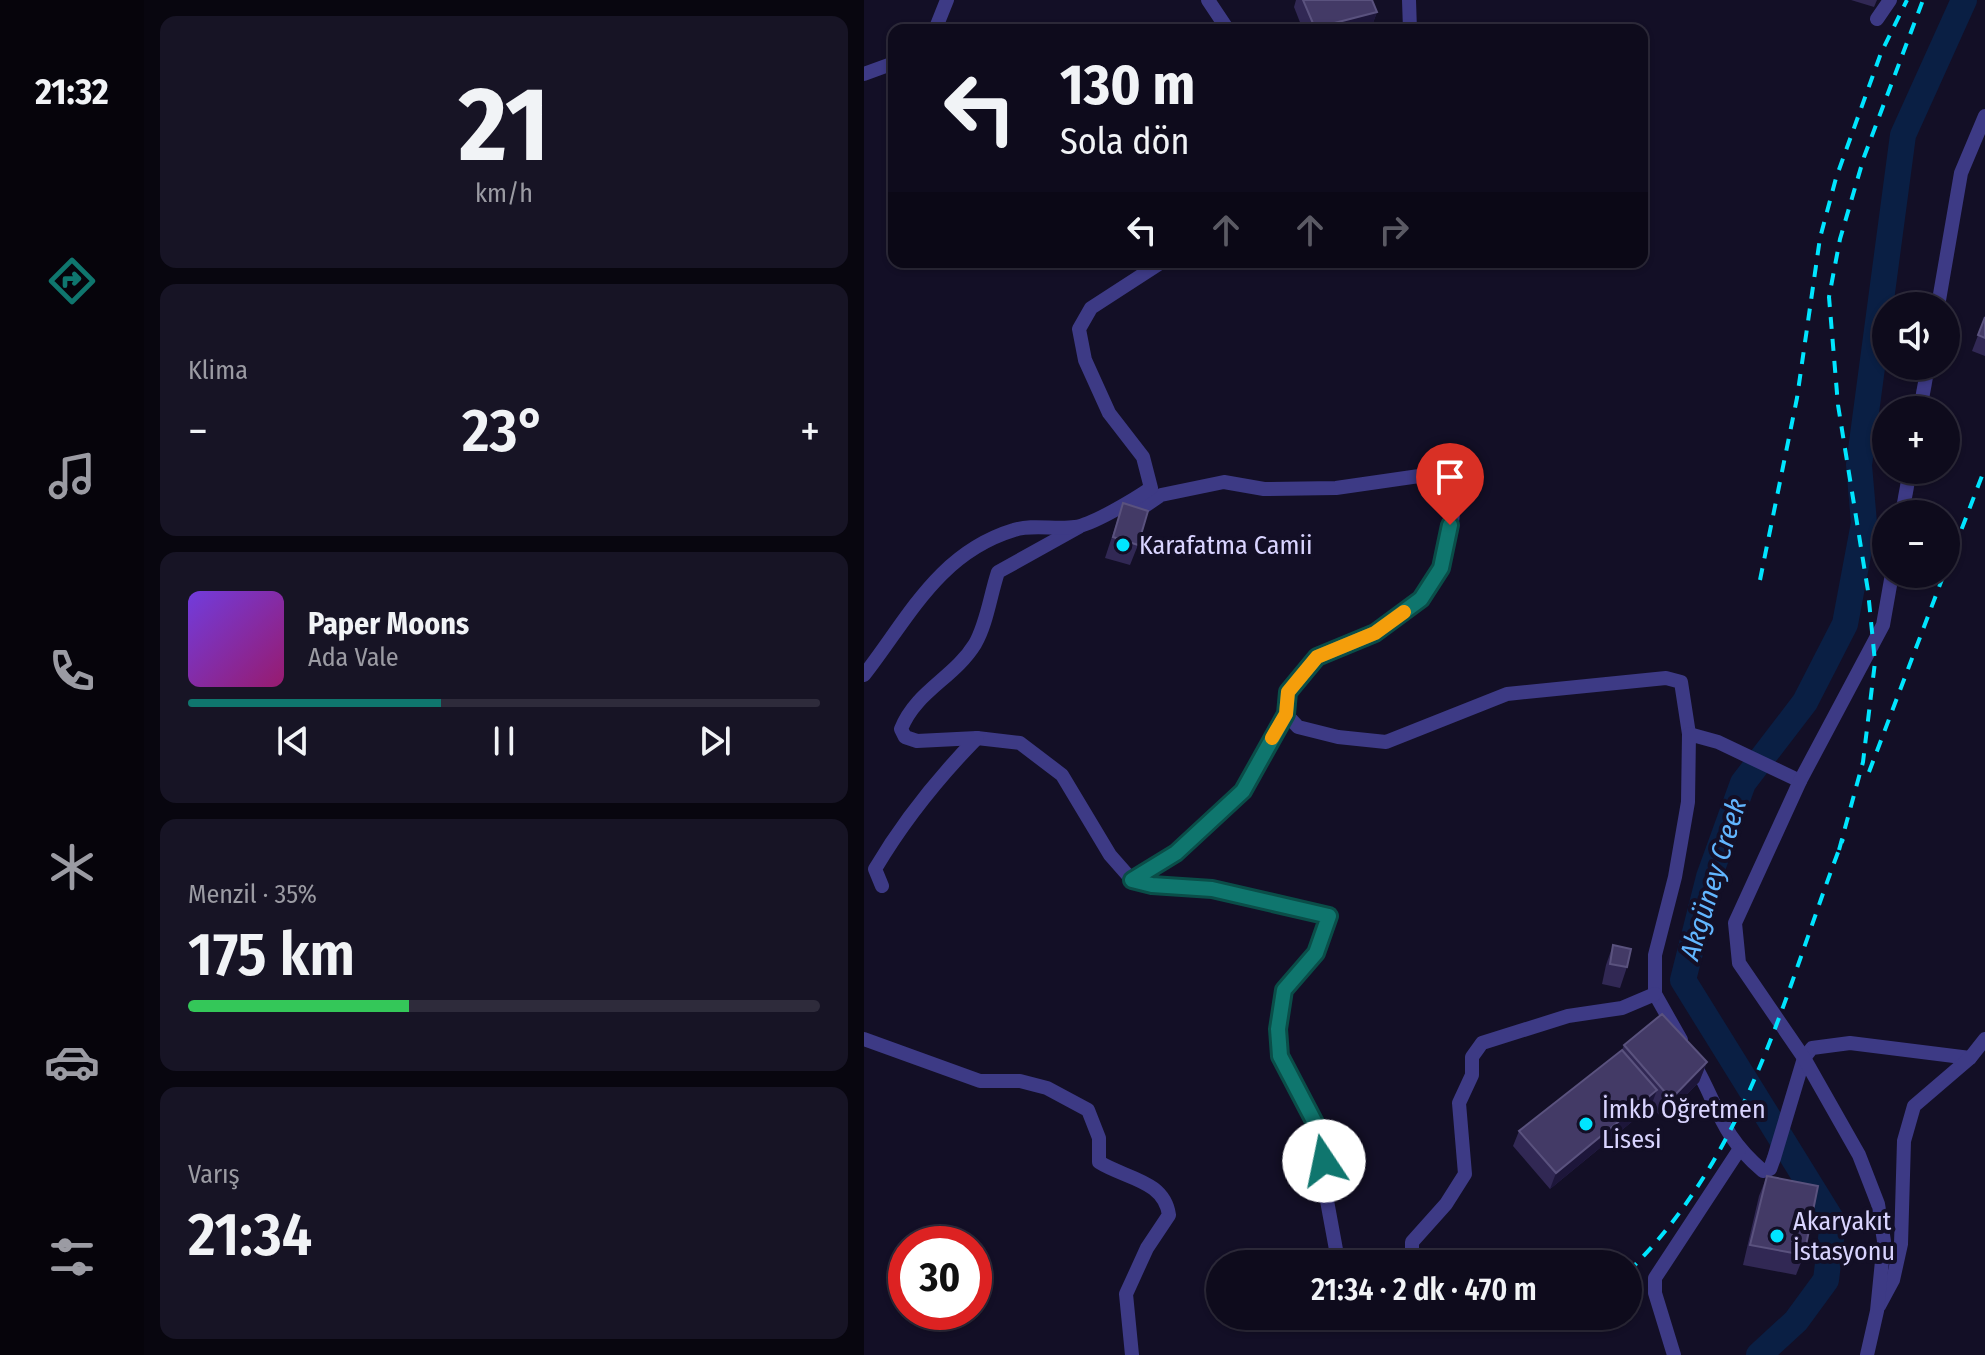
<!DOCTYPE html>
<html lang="tr">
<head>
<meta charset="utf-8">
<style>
	:root { --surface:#0e0b1c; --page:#171425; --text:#f1f3f6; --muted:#9b9ba3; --line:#2e2b3b; --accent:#0f766e }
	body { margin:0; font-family:"Fira Sans Condensed",sans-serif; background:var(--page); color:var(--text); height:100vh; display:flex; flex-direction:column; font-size:30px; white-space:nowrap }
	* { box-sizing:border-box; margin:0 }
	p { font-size:26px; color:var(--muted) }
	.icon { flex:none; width:44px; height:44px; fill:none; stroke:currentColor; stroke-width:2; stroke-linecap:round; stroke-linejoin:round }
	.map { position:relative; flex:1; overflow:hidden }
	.details { display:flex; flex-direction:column; gap:16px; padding:16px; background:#08060f; width:720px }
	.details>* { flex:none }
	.guide { position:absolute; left:24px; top:24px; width:760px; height:244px; border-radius:16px; box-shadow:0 2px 6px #0004,0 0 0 2px var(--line); background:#0e0b1c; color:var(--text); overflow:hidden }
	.tools { position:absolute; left:1008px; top:292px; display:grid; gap:16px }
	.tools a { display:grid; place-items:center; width:88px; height:88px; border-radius:50%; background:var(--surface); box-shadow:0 2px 6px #0004,0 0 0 2px var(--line); font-size:40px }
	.speed { position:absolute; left:24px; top:1226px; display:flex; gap:16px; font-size:40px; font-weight:700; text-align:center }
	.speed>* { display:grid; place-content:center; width:104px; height:104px; border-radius:50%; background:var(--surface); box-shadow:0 2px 6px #0004,0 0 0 2px var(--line); line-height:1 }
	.speed .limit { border:12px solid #d22; background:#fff; color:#111 }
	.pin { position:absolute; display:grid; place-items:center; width:68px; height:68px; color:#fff; margin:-82px -34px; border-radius:50% 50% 50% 0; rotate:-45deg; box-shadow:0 0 8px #0007 }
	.pin .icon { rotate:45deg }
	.me { position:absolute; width:88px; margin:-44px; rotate:349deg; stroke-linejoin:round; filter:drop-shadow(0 0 6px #0008) }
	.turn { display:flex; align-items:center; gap:28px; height:168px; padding:0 40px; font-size:36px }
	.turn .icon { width:104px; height:104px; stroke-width:2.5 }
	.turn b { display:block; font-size:56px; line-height:68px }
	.lanes { display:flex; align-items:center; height:76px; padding:0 40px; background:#0003; justify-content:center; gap:40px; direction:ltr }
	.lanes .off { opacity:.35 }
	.big { font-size:60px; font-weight:600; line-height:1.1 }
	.details .tile { flex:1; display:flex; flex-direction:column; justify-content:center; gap:12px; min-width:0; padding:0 28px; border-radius:16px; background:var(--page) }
	.details .dial { align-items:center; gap:0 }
	.dial b { font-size:104px; line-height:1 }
	.song { display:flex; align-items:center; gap:24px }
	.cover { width:96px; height:96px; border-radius:12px; background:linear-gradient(135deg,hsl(260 70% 55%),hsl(320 70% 35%)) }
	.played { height:8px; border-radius:4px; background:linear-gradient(90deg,var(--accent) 40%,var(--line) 40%) }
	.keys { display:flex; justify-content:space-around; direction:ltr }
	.heat { display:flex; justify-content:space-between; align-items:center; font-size:44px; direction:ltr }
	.charge { height:12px; border-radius:6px; background:linear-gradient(90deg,#34c759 35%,var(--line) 0) }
	.trip { position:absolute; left:342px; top:1250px; width:436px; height:80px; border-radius:40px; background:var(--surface); box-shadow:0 2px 6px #0004,0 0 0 2px var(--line); font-weight:600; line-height:80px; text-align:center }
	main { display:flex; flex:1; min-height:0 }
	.dock { display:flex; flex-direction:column; width:144px; justify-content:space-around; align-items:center; background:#06040b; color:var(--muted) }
	.dock .icon { width:56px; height:56px }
	.dock .selected { color:var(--accent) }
	.dock b { font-size:36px; color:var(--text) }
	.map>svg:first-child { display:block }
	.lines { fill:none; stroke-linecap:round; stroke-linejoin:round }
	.river { stroke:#0a1f44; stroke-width:26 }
	.minor { stroke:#3d3a85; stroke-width:14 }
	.rail { stroke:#00e5ff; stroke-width:4; stroke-dasharray:12 10; stroke-linecap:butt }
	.wall { fill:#312854 }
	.shaded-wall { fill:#1d163a }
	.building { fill:#433a66; stroke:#5a527e; stroke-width:2 }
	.route-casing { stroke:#0a4d48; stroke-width:20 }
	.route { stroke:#0f766e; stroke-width:14 }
	.slow { stroke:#f59e0b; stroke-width:14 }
	.poi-dot { fill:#00e5ff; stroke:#130f26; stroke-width:3 }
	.labels { text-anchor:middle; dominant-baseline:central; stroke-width:8; stroke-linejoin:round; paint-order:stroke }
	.poi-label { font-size:26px; fill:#d9d4ff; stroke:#130f26; text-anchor:start }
	.water-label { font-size:28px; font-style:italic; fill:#62b6ff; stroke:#130f26 }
</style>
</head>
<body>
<main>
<nav class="dock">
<b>21:32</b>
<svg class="icon selected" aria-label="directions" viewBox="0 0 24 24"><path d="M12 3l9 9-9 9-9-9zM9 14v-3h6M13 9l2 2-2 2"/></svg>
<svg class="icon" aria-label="music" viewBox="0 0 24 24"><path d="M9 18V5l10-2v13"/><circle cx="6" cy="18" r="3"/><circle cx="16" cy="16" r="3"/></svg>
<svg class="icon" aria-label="phone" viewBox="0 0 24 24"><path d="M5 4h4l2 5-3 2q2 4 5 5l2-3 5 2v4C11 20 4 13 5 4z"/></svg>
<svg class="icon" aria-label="climate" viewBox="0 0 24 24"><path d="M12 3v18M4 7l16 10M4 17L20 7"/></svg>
<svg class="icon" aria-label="car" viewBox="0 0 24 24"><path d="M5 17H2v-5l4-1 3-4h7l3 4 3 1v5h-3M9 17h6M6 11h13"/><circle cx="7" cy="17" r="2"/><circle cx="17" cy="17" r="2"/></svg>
<svg class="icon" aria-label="filters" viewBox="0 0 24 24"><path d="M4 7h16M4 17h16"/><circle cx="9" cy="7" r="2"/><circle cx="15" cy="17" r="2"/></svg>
</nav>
<section class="details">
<div class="tile dial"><b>21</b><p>km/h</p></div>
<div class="tile"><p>Klima</p>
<div class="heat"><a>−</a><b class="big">23°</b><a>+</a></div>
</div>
<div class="tile">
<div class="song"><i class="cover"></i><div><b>Paper Moons</b><p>Ada Vale</p></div></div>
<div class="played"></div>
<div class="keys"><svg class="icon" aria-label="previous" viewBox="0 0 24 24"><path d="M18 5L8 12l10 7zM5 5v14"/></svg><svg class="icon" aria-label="pause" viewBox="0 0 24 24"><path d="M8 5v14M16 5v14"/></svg><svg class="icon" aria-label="next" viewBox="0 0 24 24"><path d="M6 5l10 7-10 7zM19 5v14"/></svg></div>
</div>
<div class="tile"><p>Menzil · 35%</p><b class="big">175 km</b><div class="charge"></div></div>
<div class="tile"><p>Varış</p><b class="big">21:34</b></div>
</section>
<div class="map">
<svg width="1121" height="1355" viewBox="0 0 1121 1355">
	<rect width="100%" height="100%" fill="#130f26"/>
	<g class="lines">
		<!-- river -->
		<path class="river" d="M895 1355 932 1321 962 1280 969 1222 819 980 845 877 879 783 941 702 981 624 1000 523 995 465 1039 135 1100 0"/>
		<!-- minor -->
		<g class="minor">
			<path d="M344 0 364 30"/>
			<path d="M545 0 546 30"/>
			<path d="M1013 19 1026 0"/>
			<path d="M71 30 83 0"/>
			<path d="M0 74 30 63"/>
			<path d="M1074 306 1097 173 1121 116"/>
			<path d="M1056 410 1064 366"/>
			<path d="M263 505 275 510 297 495 360 482 400 489 472 488 576 473 590 483C592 549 570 601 511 633 468 657 429 654 422 714L434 727 474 737 522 742 643 694 802 678 817 682 825 734"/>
			<path d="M1038 514 1046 470"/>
			<path d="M215 527 134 572C126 596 123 623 111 644 90 678 52 691 37 729L41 737 53 741 113 738 156 743 198 775 246 855 268 880 288 885 348 889 465 916 452 953 420 990 414 1029 416 1056 461 1142 459 1179 473 1255 486 1264"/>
			<path d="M0 675C44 619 74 553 150 530 168 524 192 530 211 527 228 525 271 499 287 488L279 457 245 413 221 360 215 329 227 308 298 262"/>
			<path d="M268 880 312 853 379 791 422 714"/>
			<path d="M18 886 11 869C40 820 73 779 113 738"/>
			<path d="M0 1039 116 1081H156L183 1088 224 1110 235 1138V1162C262 1179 300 1180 305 1215L283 1248 262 1294 268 1355"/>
			<path d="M817 1040 791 994V955L811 877 824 802 825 734 854 742 936 781"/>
			<path d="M829 1062C856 1108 854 1132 899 1171L906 1169 910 1158 940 1058 948 1048 986 1043 1106 1058"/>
			<path d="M548 1264V1242L582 1204 601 1174 595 1103 608 1075V1057L618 1043 704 1016 758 1008 791 994"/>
			<path d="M1015 1306 1029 1280 1037 1244 1040 1141 1050 1106 1106 1058 1121 1039"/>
			<path d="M810 1355 791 1293V1278L875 1150"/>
			<path d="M1003 1355 1013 1311 1020 1241 1014 1204 995 1155 940 1058 875 963 871 923 936 781 1019 625 1028 574"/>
		</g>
		<!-- rail -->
		<g class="rail">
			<path d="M1082 570 1121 468"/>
			<path d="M896 580 933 398 956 238 972 178 1017 53 1043 0"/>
			<path d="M1005 772 1080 574"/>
			<path d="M975 850 999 762 1011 662 1004 591 974 405 965 297 976 239 1000 157 1059 0"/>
			<path d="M764 1272C886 1152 920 993 979 839"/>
		</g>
	</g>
	<!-- wall -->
	<g class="wall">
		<path d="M432 0H508L513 12 507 28 498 30H439L430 7Z"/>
		<path d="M987 0H1013L1010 7Z"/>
		<path d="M1121 317V356L1108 351Z"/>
		<path d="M259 503 274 545 266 565 241 558Z"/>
		<path d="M749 945 763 967 756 988 738 984 742 965Z"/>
		<path d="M760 1045 843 1062 835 1082 799 1119 787 1106 686 1189 649 1146 655 1131 758 1050Z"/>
		<path d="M903 1176 940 1255 932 1275 879 1265 895 1196Z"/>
	</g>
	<!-- shaded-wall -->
	<g class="shaded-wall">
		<path d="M513 12 507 28 498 30H450L451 28Z"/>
		<path d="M843 1062 835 1082 799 1119 807 1099Z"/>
		<path d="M793 1090 787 1106 686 1189 692 1173Z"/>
	</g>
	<!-- building -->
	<g class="building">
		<path d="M439 0H508L513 12 451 28Z"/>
		<path d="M1121 317V338L1114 335Z"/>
		<path d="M259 503 284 511 274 545 249 537Z"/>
		<path d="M749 945 767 949 763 967 746 964Z"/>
		<path d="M798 1014 843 1062 807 1099 760 1045Z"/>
		<path d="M758 1050 793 1090 692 1173 655 1131Z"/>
		<path d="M903 1176 954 1186 940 1255 886 1245Z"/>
	</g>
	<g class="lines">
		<defs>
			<path id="route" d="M460 1161 461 1142 416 1056 414 1029 420 990 452 953 465 916 348 889 288 885 268 880 312 853 379 791 422 714 424 692 453 657 511 633 557 599 577 568 586 525"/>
		</defs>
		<!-- route casing -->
		<use href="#route" class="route-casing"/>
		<!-- route -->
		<use href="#route" class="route"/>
		<!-- slow -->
		<path class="slow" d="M408 738 422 714 424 692 453 657 511 633 540 612"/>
	</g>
	<!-- markers -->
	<g class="poi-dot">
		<circle cx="259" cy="545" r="8"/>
		<circle cx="722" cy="1124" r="8"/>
		<circle cx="913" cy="1236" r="8"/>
	</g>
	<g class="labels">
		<!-- poi labels -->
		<g class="poi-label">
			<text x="275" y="545">Karafatma Camii</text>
			<text x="738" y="1109">İmkb Öğretmen<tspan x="738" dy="30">Lisesi</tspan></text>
			<text x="929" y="1221">Akaryakıt<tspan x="929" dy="30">İstasyonu</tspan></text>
		</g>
		<!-- water labels -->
		<g class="water-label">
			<text transform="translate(849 879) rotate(-73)">Akgüney Creek</text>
		</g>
	</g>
</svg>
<div class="tools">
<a><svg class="icon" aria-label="sound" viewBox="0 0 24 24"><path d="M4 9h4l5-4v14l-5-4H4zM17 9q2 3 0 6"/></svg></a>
<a>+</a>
<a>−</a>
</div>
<div class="speed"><div class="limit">30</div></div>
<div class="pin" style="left:586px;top:525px;background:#d93025"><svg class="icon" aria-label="arrive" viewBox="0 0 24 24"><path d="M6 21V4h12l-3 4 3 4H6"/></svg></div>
<svg class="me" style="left:460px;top:1161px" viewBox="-20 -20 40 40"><circle r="19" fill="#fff"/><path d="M0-13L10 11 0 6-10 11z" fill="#0f766e"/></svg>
<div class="trip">21:34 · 2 dk · 470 m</div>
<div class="guide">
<div class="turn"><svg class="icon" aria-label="left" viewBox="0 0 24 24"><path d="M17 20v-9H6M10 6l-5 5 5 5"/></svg><div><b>130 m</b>Sola dön</div></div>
<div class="lanes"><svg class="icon" aria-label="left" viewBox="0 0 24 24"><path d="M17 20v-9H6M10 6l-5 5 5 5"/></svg><svg class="icon off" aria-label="ahead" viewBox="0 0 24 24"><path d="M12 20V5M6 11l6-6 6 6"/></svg><svg class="icon off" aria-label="ahead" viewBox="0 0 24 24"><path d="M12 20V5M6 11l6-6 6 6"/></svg><svg class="icon off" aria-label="right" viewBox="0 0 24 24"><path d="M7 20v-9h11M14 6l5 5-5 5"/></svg></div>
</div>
</div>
</main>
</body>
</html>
